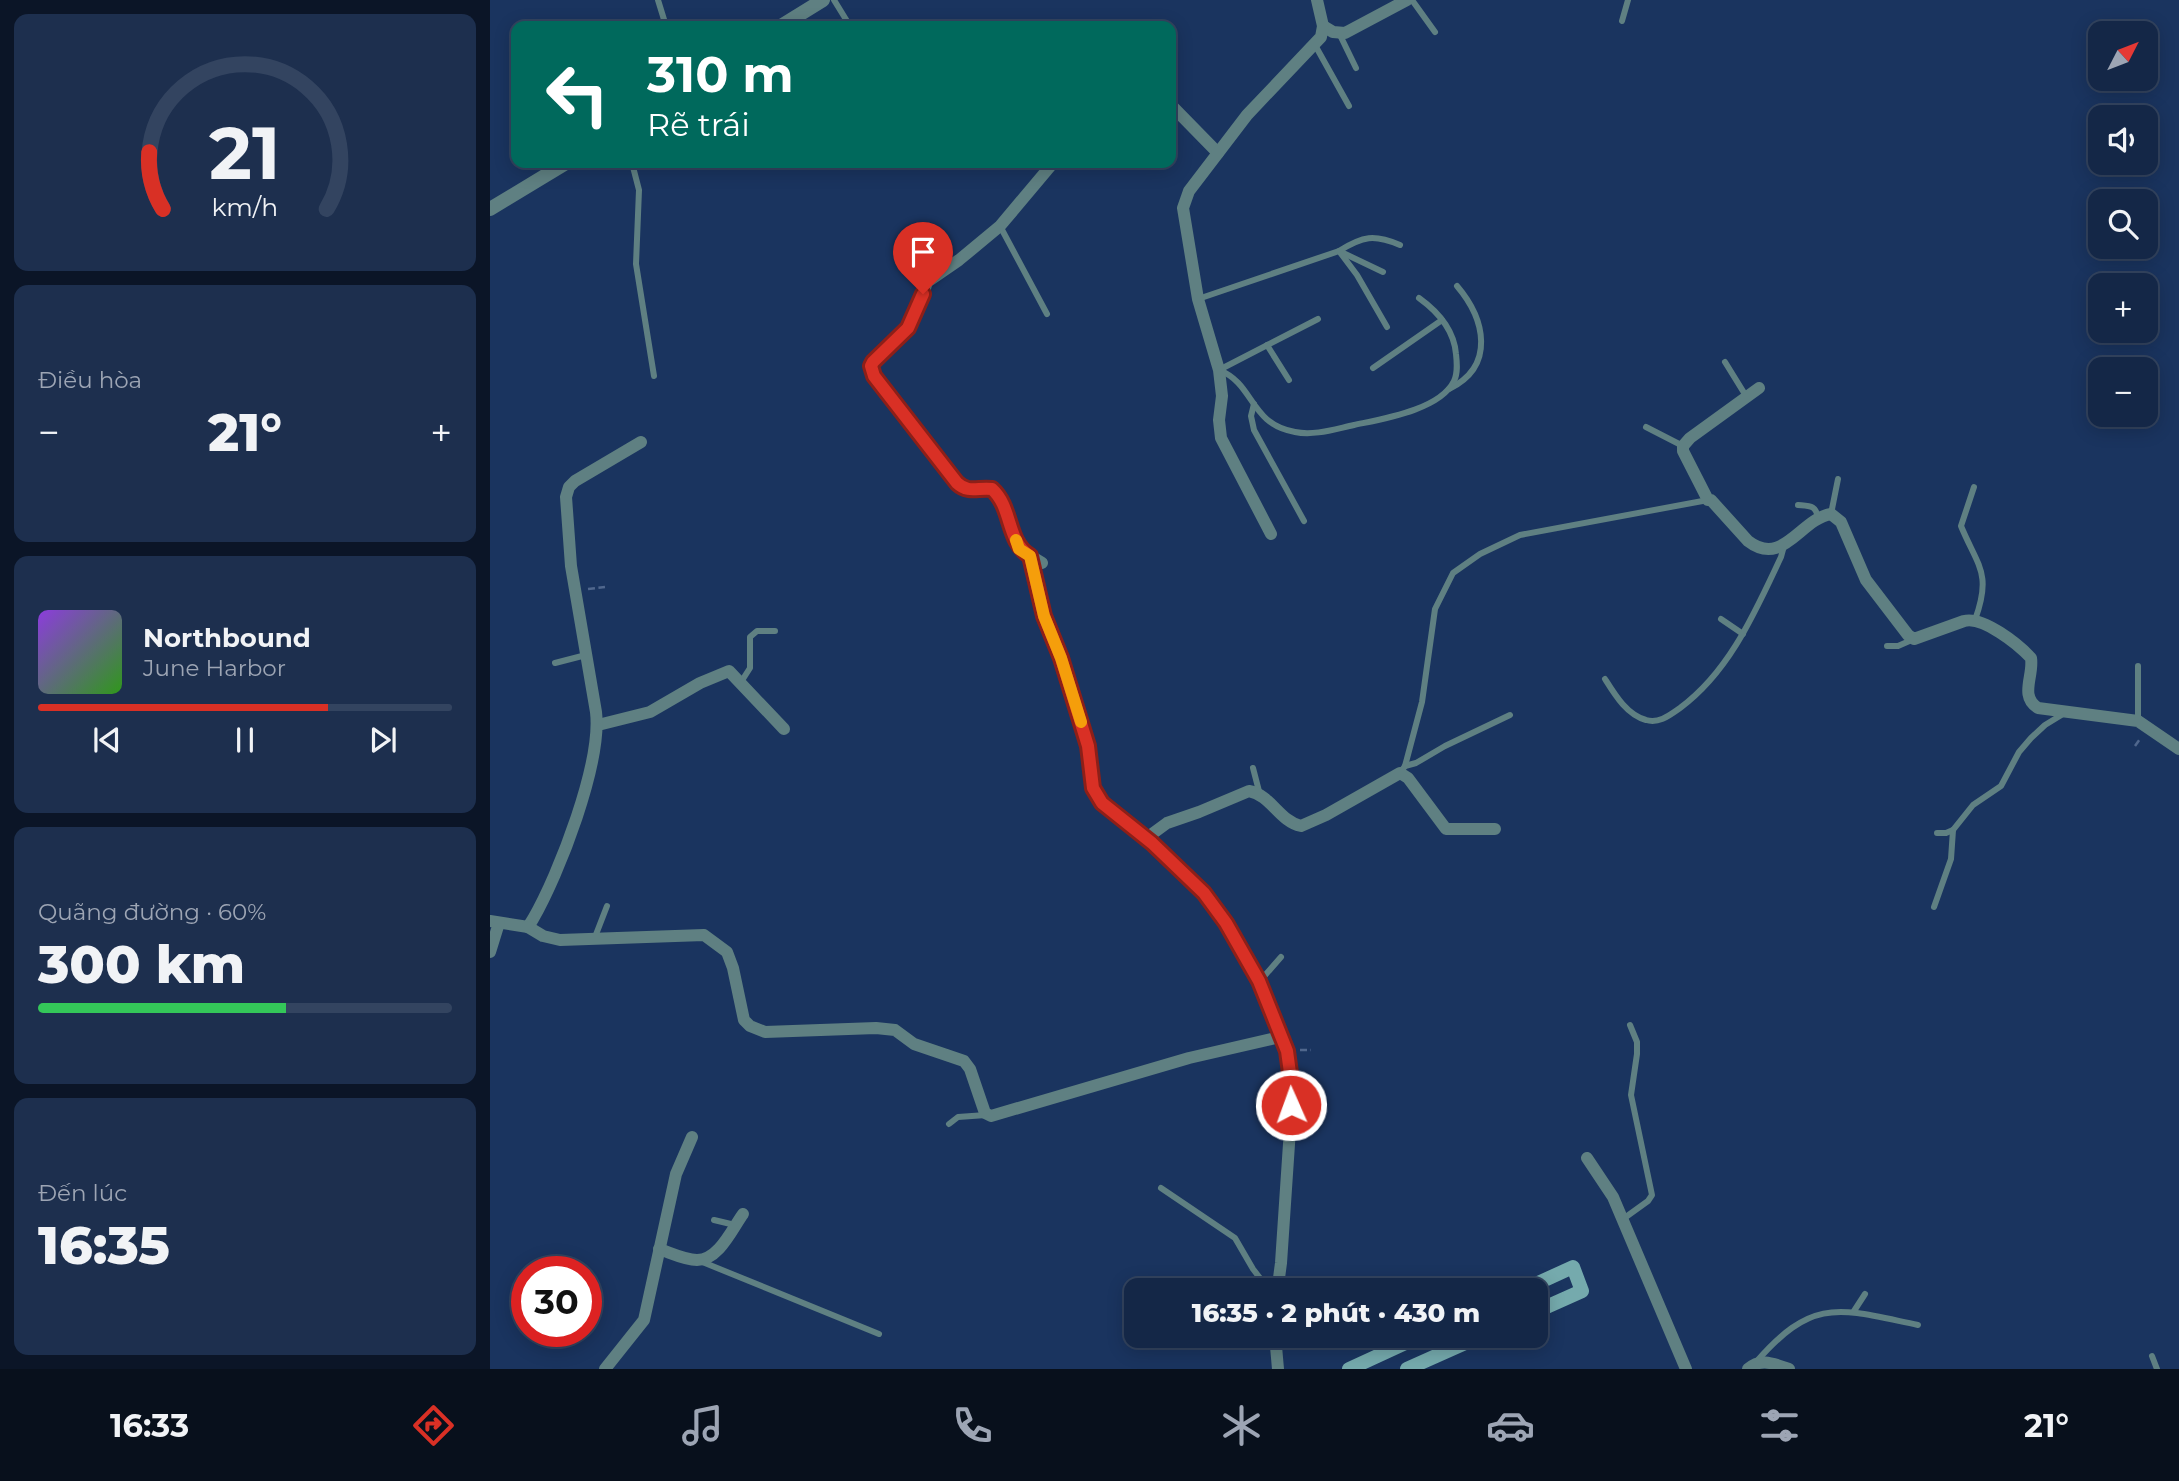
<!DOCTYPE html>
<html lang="vi">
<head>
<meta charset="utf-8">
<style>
	:root { --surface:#142747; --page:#1d2f4e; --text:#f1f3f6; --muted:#9da5b4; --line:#334460; --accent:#d93025 }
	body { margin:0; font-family:Montserrat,sans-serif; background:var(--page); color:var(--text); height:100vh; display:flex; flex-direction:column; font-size:26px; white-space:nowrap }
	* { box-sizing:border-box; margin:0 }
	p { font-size:23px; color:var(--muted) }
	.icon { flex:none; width:38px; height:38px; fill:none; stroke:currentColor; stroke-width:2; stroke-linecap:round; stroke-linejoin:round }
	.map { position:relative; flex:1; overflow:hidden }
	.sheet { display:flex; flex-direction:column; gap:14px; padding:14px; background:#0b1527; width:490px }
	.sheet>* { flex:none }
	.hud { position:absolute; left:21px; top:21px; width:665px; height:147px; border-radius:14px; box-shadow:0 4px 18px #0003,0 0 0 2px var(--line); background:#00695c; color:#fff; overflow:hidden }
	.needle { width:46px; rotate:48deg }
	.tools { position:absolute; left:1598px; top:21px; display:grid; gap:14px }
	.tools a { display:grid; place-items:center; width:70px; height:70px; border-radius:14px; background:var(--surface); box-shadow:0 4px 18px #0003,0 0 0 2px var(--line); font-size:35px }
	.speed { position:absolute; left:21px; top:1256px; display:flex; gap:14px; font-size:35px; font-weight:700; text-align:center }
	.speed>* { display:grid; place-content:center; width:91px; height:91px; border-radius:50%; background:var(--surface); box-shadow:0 4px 18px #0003,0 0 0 2px var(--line); line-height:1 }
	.speed .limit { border:10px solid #d22; background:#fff; color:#111 }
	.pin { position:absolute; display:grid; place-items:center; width:60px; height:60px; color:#fff; margin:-72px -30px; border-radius:50% 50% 50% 0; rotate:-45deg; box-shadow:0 0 7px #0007 }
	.pin .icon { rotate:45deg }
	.me { position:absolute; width:77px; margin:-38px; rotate:358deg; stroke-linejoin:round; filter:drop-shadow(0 0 5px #0008) }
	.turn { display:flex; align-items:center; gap:24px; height:147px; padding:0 21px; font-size:32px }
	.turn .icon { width:91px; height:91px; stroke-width:2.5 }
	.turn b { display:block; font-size:49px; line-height:60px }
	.big { font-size:52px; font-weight:800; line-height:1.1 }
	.sheet .tile { flex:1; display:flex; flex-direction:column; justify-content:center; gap:10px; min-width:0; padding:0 24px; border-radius:14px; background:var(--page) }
	.sheet .dial { align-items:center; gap:0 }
	.dial svg { height:182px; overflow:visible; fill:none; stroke:var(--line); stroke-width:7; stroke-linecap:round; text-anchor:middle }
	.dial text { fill:var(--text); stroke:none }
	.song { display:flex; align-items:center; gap:21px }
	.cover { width:84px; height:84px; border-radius:10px; background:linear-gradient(135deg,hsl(270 70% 55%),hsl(110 70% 35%)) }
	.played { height:7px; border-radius:4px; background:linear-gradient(90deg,var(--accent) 70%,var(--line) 70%) }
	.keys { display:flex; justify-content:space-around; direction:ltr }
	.heat { display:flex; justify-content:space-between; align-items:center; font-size:38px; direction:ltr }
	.charge { height:10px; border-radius:5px; background:linear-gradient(90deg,#34c759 60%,var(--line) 0) }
	.trip { position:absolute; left:634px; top:1278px; width:424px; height:70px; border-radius:14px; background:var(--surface); box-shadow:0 4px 18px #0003,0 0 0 2px var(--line); font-weight:800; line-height:70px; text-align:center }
	.dock { display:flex; height:112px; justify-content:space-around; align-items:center; background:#08101c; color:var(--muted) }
	.dock .icon { width:49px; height:49px }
	.dock .active { color:var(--accent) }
	.dock b { font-size:32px; color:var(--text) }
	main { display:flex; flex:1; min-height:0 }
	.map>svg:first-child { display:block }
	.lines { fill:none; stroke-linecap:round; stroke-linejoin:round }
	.path { stroke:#50678d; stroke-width:2.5; stroke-dasharray:7 3.5; stroke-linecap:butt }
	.service { stroke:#5f8082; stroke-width:6 }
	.minor { stroke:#5f8082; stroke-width:12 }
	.tertiary { stroke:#5f8082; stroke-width:14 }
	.secondary { stroke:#75aaad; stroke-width:14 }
	.route-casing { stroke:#8d1f18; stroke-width:18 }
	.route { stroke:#d93025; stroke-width:12 }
	.slow { stroke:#f59e0b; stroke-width:12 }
</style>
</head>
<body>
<main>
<section class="sheet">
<div class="tile dial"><svg viewBox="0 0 100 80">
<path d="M14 69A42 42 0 1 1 86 69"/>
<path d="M14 69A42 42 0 0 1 8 44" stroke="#d93025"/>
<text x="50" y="56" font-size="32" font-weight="700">21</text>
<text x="50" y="72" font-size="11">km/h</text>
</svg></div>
<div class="tile"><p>Điều hòa</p>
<div class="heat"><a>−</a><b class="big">21°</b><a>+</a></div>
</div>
<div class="tile">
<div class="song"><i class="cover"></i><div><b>Northbound</b><p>June Harbor</p></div></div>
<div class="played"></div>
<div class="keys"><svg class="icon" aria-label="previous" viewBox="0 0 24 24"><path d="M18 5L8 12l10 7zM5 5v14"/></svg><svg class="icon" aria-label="pause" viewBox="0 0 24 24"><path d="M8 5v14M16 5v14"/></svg><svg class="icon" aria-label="next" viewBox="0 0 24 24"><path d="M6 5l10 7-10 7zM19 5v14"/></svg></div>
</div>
<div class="tile"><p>Quãng đường · 60%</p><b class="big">300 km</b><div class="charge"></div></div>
<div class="tile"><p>Đến lúc</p><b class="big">16:35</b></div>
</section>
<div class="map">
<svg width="1689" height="1369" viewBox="0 0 1689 1369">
	<rect width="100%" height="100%" fill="#1a345f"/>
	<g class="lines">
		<!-- path -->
		<g class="path">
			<path d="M98 589 115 587"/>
			<path d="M1645 746 1650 739"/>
			<path d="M810 1050H821"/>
		</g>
		<!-- service -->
		<g class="service">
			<path d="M168 0 176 26"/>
			<path d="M344 0 360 26"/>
			<path d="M922 0 945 32"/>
			<path d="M1132 21 1138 0"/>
			<path d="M849 33 866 68"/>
			<path d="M825 45 859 106"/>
			<path d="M142 163 149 190 146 264 164 376"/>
			<path d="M510 226 557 314"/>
			<path d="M708 299 849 251 893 272"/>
			<path d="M897 327 867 275 849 251C873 236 884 234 910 245"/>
			<path d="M777 345 799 380"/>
			<path d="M1235 362 1256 396"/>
			<path d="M883 368 952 320"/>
			<path d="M729 370C765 384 759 424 805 432 824 436 845 429 864 425 892 419 950 410 964 381 968 373 967 363 966 354 964 330 947 311 929 298"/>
			<path d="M729 370 828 319"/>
			<path d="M959 389C1006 366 995 319 967 286"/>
			<path d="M764 404 761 416 764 430 814 521"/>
			<path d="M1156 427 1193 446"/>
			<path d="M1484 487 1471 526C1488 567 1502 573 1485 620"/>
			<path d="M1308 505C1320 506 1326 505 1328 518"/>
			<path d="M1341 514 1348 479"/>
			<path d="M1231 619 1253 634"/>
			<path d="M1397 646H1408L1424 639"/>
			<path d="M65 663 96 655"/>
			<path d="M1115 679C1125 695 1137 715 1156 720 1169 724 1180 715 1190 708 1240 671 1265 612 1291 557L1294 546"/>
			<path d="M251 682 260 668V637L267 631H285"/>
			<path d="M589 715 598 746 603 788 612 803 661 843"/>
			<path d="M1648 721V666"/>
			<path d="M915 766 926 763 955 746 1020 715"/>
			<path d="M763 768 770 795"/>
			<path d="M910 773 915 766 932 702 945 609 963 573 990 554 1030 535 1218 500"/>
			<path d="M1447 833H1456L1463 830 1483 805 1511 786 1529 752 1541 738 1555 725 1573 714"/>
			<path d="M1444 907 1461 859 1463 830"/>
			<path d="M105 937 117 906"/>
			<path d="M770 981 791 957"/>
			<path d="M459 1124 468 1117 496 1115"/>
			<path d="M671 1188 745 1238 763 1269 779 1290"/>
			<path d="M1133 1219 1158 1201 1162 1195 1141 1095 1147 1054V1042L1140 1025"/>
			<path d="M224 1220 245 1225"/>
			<path d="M210 1261 389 1334"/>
			<path d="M1364 1311 1375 1294"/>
			<path d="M1662 1356 1667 1369"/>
			<path d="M1267 1361C1324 1296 1350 1309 1428 1325"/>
		</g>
		<!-- minor -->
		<g class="minor">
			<path d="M833 26 843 32 855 33 917 0"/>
			<path d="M681 105 728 153"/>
			<path d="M1269 388 1200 438 1193 446V451L1218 500H1221L1258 541C1293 568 1310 519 1341 514L1351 522 1376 580 1418 635 1424 639 1474 621C1493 616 1528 644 1541 658 1544 676 1529 696 1548 708L1648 721 1689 749"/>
			<path d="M781 534 731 438 729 420 732 396 729 370 708 299 693 208 699 191 757 115 831 37 833 26 827 0"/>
			<path d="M540 556 554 616 571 658 589 715"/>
			<path d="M552 563 529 549 510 496 502 489C493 488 484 493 476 489 458 482 399 396 384 376L381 366 418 328 428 309 437 282 469 260 510 226 563 163"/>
			<path d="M108 725 160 712 210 683 239 671 294 729"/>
			<path d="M0 921 38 927 43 919C69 874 112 763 106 712L81 566 76 497 79 487 85 481 151 442"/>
			<path d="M38 927 53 936 70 940 214 935 237 952 243 968 254 1020 260 1026 275 1032 386 1028 405 1030 424 1044 474 1061 480 1069 495 1113 501 1116 699 1058 790 1037"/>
			<path d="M0 952 9 923"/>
			<path d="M1097 1158 1123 1197 1196 1369"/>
			<path d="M169 1249C181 1253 195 1260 207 1260 229 1260 242 1229 253 1214"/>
			<path d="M784 1290 789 1278 791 1263 800 1129 801 1080 797 1051 770 981 727 910 714 893 662 843V834L677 823 709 812 759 791C781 795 789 821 811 826L836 815 910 773 918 778 956 829H1005"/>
			<path d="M785 1335 788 1369"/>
			<path d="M115 1369 154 1320 186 1174 202 1137"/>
			<path d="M1258 1369C1271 1357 1284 1364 1299 1369"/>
		</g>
		<!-- tertiary -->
		<g class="tertiary">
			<path d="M291 26 333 0"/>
			<path d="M0 209 76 163"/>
		</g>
		<!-- secondary -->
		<g class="secondary">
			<path d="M1033 1290 1083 1267 1092 1291 1045 1312"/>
			<path d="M859 1369 933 1335"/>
			<path d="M917 1369 993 1335"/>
		</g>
	</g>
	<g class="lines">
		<defs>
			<path id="route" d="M433 294 418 328 383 362 381 366 384 376 467 483C479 494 488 487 502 489 523 508 516 541 540 556L554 616 571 658 598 746 603 788 612 803 662 843 714 893 736 923 769 981 797 1051 801 1080V1105"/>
		</defs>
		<!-- route casing -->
		<use href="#route" class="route-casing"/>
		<!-- route -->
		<use href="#route" class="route"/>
		<!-- slow -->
		<path class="slow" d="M526 540 529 549 540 556 554 616 571 658 591 722"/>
	</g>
</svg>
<div class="tools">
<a><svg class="needle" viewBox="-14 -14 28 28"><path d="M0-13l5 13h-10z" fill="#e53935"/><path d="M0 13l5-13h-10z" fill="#9da5b4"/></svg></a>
<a><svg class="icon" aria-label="sound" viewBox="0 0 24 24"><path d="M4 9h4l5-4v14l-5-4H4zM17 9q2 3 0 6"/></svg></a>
<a><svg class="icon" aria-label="search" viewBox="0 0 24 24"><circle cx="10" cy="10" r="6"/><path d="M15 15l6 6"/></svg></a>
<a>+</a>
<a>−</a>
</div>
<div class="speed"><div class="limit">30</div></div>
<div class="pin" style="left:433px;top:294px;background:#d93025"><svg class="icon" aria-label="arrive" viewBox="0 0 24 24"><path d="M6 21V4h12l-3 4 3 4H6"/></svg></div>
<svg class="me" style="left:801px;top:1105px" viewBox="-20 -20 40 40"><circle r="17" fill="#d93025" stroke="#fff" stroke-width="3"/><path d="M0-11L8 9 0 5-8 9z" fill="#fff"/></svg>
<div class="trip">16:35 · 2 phút · 430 m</div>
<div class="hud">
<div class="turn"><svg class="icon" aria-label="left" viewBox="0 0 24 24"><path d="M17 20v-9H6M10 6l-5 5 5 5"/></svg><div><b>310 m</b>Rẽ trái</div></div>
</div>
</div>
</main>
<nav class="dock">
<b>16:33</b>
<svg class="icon active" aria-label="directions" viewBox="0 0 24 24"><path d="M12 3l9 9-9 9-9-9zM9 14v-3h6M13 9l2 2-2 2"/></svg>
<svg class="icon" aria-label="music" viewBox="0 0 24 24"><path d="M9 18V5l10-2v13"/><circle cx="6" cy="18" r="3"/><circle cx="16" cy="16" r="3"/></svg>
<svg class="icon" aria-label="phone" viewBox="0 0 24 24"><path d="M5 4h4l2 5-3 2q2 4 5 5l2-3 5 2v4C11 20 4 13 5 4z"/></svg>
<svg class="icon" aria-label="climate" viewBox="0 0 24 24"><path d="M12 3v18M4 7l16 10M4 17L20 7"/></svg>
<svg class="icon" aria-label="car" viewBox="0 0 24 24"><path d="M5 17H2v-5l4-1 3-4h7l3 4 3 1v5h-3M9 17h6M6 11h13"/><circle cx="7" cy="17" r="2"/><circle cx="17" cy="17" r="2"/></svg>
<svg class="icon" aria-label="filters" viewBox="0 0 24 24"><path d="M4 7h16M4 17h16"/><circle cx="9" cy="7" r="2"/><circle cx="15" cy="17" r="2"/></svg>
<b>21°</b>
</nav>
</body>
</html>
